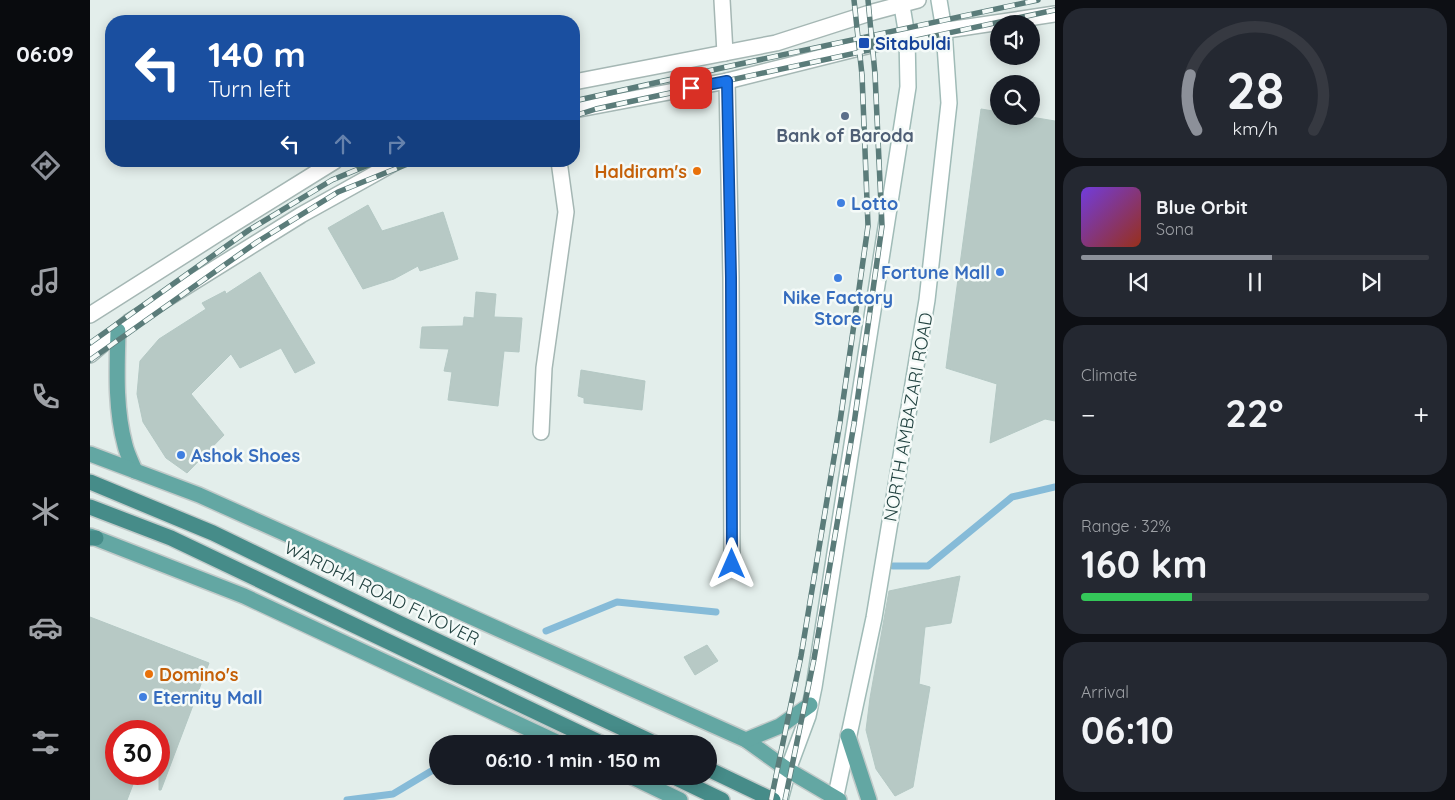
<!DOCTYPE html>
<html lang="en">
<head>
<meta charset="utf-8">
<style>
	:root { --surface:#171b24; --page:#242831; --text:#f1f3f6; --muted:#9ea1a6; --line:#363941; --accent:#8c9099 }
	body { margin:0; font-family:Quicksand,sans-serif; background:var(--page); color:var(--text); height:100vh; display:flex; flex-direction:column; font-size:19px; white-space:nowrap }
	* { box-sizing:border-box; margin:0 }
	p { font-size:16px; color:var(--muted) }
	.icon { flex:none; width:28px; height:28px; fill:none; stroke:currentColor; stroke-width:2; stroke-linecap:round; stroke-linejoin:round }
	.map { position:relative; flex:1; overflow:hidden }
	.sheet { display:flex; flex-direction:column; gap:8px; padding:8px; background:#0d0f14; width:400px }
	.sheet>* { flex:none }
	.top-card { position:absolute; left:15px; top:15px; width:475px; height:152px; border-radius:20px; box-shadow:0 2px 12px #0003; background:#1a4fa0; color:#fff; overflow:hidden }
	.controls { position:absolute; left:900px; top:15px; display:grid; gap:10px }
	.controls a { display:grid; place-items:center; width:50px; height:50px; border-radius:50%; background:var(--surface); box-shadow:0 2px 12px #0003; font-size:25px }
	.speed { position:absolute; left:15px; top:720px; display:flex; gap:10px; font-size:25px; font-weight:700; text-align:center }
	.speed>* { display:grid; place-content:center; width:65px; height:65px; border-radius:50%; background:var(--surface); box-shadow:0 2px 12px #0003; line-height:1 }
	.speed .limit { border:8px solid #d22; background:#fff; color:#111 }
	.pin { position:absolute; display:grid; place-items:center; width:42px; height:42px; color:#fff; margin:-21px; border-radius:10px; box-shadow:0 2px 8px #0006 }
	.me { position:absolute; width:55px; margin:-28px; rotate:0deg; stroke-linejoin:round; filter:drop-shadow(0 0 4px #0008) }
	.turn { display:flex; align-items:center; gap:18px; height:105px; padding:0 20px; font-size:22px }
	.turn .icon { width:65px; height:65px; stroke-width:2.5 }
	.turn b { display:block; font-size:35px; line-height:42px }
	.lanes { display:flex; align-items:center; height:48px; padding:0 20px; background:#0003; justify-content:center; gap:25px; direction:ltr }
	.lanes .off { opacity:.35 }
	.big { font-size:38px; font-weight:700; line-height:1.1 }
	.sheet .card { flex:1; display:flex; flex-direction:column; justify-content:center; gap:8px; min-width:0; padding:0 18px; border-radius:20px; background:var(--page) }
	.sheet .dial { align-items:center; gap:0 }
	.dial svg { height:130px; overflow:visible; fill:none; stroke:var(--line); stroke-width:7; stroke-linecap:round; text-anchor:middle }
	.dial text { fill:var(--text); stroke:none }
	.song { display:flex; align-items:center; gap:15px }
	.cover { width:60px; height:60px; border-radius:8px; background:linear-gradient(135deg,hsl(260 70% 55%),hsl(10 70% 35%)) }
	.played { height:5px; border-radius:2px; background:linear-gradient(90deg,var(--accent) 55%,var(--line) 55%) }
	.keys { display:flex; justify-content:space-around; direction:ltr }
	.heat { display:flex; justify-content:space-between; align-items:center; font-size:28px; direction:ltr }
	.charge { height:8px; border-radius:4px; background:linear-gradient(90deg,#34c759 32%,var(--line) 0) }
	.trip { position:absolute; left:339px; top:735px; width:288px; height:50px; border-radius:25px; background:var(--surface); box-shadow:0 2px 12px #0003; font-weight:700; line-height:50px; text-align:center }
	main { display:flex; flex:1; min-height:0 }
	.tab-bar { display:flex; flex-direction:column; width:90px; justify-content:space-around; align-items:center; background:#090b0e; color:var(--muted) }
	.tab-bar .icon { width:35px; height:35px }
	.tab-bar .current { color:var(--accent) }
	.tab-bar b { font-size:22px; color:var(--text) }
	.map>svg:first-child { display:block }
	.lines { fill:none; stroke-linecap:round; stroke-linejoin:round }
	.stream { stroke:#86bbd8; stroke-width:7 }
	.building { fill:#b7c9c5; stroke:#b4c8c4 }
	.minor-casing { stroke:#a5b7b4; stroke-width:18 }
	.tertiary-casing { stroke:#a5b7b4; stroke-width:18 }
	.secondary-casing { stroke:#a0bbb7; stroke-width:18 }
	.primary-casing { stroke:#c1cac9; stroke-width:18 }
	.trunk-casing { stroke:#c1cac9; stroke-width:18 }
	.minor { stroke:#fff; stroke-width:15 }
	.tertiary { stroke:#fff; stroke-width:15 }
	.secondary { stroke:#fff; stroke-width:15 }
	.primary { stroke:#63a7a3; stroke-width:15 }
	.trunk { stroke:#468c89; stroke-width:15 }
	.rail-casing { stroke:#5b7c7a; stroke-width:5.5 }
	.rail { stroke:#f4faf8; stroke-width:4; stroke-dasharray:11; stroke-linecap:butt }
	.route-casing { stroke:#114b97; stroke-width:12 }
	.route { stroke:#1a73e8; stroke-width:9 }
	.transit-dot { fill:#1a4fb4; stroke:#f4faf8; stroke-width:2 }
	.service-dot { fill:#5c6f8a; stroke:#f4faf8; stroke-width:2 }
	.food-dot { fill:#e8710a; stroke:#f4faf8; stroke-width:2 }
	.shop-dot { fill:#3f7fe0; stroke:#f4faf8; stroke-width:2 }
	.labels { text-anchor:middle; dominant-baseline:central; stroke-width:5; stroke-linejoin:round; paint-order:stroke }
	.transit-label { font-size:18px; font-weight:bold; fill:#164399; stroke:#f4faf8; text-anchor:start }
	.service-label { font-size:18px; font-weight:bold; fill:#4e5e75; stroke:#f4faf8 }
	.food-label { font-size:18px; font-weight:bold; fill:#c56008; stroke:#f4faf8; text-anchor:end }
	.shop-label { font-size:18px; font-weight:bold; fill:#366cbe; stroke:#f4faf8; text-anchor:start }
	.street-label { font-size:18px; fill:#20413f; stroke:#f4faf8 }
</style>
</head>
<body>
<main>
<nav class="tab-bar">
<b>06:09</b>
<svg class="icon current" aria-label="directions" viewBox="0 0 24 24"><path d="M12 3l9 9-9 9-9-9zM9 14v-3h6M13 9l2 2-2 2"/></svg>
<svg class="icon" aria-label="music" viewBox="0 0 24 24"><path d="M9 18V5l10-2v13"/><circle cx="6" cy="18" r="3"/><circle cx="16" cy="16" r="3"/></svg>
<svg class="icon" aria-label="phone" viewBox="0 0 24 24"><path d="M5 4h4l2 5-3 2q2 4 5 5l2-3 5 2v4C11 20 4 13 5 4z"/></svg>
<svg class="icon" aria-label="climate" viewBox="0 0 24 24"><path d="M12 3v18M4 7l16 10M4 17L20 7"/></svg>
<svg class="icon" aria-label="car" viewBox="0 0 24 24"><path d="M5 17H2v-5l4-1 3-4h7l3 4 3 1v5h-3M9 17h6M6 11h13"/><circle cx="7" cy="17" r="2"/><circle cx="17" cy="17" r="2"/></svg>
<svg class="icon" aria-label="filters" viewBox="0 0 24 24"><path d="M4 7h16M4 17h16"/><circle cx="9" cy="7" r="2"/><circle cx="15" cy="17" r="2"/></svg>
</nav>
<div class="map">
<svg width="965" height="800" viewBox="0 0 965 800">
	<rect width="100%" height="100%" fill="#e3eeeb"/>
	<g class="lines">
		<!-- stream -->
		<g class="stream">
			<path d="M803 566H838L922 497 965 487"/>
			<path d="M456 631 527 602 626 612"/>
			<path d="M257 800 303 794 348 767"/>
		</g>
	</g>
	<!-- building -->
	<g class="building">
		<path d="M891 109 909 112V116H935L965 121V421L955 419 900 443 907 384 856 368Z"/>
		<path d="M278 205 292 231 353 212 368 259 330 271 328 266 304 279 273 289 238 228Z"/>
		<path d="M170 272 225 363 205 373 191 348 150 368 141 354 101 394 134 435 97 473 76 458 53 422 47 394 50 361 69 339 116 309 112 303 135 291 136 294Z"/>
		<path d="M386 292 406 294 404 317 432 318 429 352 414 351 408 406 358 400 362 372 354 371 359 349 330 348 332 327 373 326 374 317 384 318Z"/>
		<path d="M491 370 555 381 552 410 494 403V398L488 396Z"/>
		<path d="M870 576 861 623 835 627 829 684 840 687 823 787 805 796 786 769 776 730 780 698 799 591Z"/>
		<path d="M0 617 119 663 71 790H69V731H26V774H47L37 800H0Z"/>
		<path d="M617 645 628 661 605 675 594 657Z"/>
	</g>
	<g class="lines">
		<defs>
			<g id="minor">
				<path d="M632 0 635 53"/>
				<path d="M637 81 641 278 642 565"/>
				<path d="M451 432 454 368 476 212 469 161"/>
			</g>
			<g id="tertiary">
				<path d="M484 82 686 43 783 12 828 0"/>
				<path d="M484 110 637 81 817 36 965 14"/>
				<path d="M0 315 129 233 245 161"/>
				<path d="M0 355 39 322 211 215 308 161"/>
			</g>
			<g id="secondary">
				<path d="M690 800 698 770 718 716 724 687 818 87 817 36 811 0"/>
				<path d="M745 800 784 618 837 300 859 103 854 30 849 0"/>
			</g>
			<g id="primary">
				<path d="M28 331C27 370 25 408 35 445 37 454 42 463 45 471"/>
				<path d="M0 454 109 495 656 740 698 770 749 800"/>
				<path d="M0 536 154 596 471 744"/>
				<path d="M758 736 779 800"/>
				<path d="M656 740 690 726 720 705"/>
				<path d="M540 776 590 800"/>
			</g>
			<g id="trunk">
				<path d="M0 482 123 533 309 623 566 744"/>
				<path d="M0 507 81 538 513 744"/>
				<path d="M0 538H6"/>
				<path d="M618 769 683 800"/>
				<path d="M582 776 632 800"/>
			</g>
		</defs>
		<!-- minor casing -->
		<use href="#minor" class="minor-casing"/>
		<!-- tertiary casing -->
		<use href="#tertiary" class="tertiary-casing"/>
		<!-- secondary casing -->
		<use href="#secondary" class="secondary-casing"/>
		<!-- primary casing -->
		<use href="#primary" class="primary-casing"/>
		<!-- trunk casing -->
		<use href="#trunk" class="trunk-casing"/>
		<!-- minor -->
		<use href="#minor" class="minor"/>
		<!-- tertiary -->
		<use href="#tertiary" class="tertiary"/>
		<!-- secondary -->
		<use href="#secondary" class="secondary"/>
		<!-- primary -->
		<use href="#primary" class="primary"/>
		<!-- trunk -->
		<use href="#trunk" class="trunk"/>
		<defs>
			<g id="rail">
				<path d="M484 101 636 67 948 0"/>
				<path d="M484 116 506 109 965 10"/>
				<path d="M0 343 159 230 242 180 288 161"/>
				<path d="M0 360 167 242 248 192 325 161"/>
				<path d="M681 800 711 656 750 422 778 226 772 75 764 0"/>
				<path d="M695 800 724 659 764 424 792 226 785 74 778 0"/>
			</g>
		</defs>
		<!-- rail casing -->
		<use href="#rail" class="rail-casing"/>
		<!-- rail -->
		<use href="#rail" class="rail"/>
	</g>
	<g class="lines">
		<defs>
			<path id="route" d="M601 88 637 81 641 278 642 564"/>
		</defs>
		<!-- route casing -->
		<use href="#route" class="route-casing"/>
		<!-- route -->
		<use href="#route" class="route"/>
	</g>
	<!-- markers -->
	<rect class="transit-dot" x="768" y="37" width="12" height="12" rx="2.5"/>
	<circle class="service-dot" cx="755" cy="116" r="5"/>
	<g class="food-dot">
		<circle cx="607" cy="171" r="5"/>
		<circle cx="59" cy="674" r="5"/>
	</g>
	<g class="shop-dot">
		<circle cx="751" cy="203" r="5"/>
		<circle cx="910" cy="272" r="5"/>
		<circle cx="748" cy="278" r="5"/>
		<circle cx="91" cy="455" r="5"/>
		<circle cx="53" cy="697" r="5"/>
	</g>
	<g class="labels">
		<!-- transit labels -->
		<g class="transit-label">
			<text x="785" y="43">Sitabuldi</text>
		</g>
		<!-- service labels -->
		<g class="service-label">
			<text x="755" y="135">Bank of Baroda</text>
		</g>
		<!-- food labels -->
		<g class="food-label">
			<text x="597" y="171">Haldiram's</text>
			<text x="69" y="674" text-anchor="start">Domino's</text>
		</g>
		<!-- shop labels -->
		<g class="shop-label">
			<text x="761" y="203">Lotto</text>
			<text x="900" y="272" text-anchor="end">Fortune Mall</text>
			<text x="748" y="297" text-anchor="middle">Nike Factory<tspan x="748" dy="21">Store</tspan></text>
			<text x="101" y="455">Ashok Shoes</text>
			<text x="63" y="697">Eternity Mall</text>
		</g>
		<!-- street labels -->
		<g class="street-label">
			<text transform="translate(818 417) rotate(-80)">NORTH AMBAZARI ROAD</text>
			<text transform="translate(292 593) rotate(26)">WARDHA ROAD FLYOVER</text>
		</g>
	</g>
</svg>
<div class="controls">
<a><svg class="icon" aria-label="sound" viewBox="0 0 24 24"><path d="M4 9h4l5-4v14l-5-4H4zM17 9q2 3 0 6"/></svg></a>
<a><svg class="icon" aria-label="search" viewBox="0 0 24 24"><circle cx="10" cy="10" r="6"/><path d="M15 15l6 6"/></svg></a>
</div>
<div class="speed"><div class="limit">30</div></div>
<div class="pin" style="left:601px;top:88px;background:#d93025"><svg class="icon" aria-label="arrive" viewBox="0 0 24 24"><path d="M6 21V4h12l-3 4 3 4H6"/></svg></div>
<svg class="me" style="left:642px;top:564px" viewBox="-20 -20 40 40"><path d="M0-17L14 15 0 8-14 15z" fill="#1a73e8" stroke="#fff" stroke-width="4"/></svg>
<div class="trip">06:10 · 1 min · 150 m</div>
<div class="top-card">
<div class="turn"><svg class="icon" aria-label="left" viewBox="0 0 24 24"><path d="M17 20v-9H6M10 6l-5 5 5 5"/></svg><div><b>140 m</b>Turn left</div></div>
<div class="lanes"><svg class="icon" aria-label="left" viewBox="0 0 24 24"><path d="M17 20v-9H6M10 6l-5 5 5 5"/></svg><svg class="icon off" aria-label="ahead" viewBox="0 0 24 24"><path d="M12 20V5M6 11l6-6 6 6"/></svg><svg class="icon off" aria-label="right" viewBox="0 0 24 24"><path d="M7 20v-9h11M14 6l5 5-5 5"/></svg></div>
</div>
</div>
<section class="sheet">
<div class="card dial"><svg viewBox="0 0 100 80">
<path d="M14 69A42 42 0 1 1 86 69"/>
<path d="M14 69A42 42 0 0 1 10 35" stroke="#8c9099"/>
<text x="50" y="56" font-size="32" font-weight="700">28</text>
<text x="50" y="72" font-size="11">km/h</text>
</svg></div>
<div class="card">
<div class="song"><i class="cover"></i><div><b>Blue Orbit</b><p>Sona</p></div></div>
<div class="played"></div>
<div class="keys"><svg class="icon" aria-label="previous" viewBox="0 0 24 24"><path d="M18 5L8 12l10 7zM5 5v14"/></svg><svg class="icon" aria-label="pause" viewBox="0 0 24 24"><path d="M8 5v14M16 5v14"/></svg><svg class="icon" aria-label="next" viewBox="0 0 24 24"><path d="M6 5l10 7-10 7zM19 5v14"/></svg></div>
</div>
<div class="card"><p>Climate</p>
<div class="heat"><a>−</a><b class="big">22°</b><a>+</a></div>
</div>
<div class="card"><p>Range · 32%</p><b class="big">160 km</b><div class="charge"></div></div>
<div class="card"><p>Arrival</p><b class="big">06:10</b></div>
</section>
</main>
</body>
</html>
